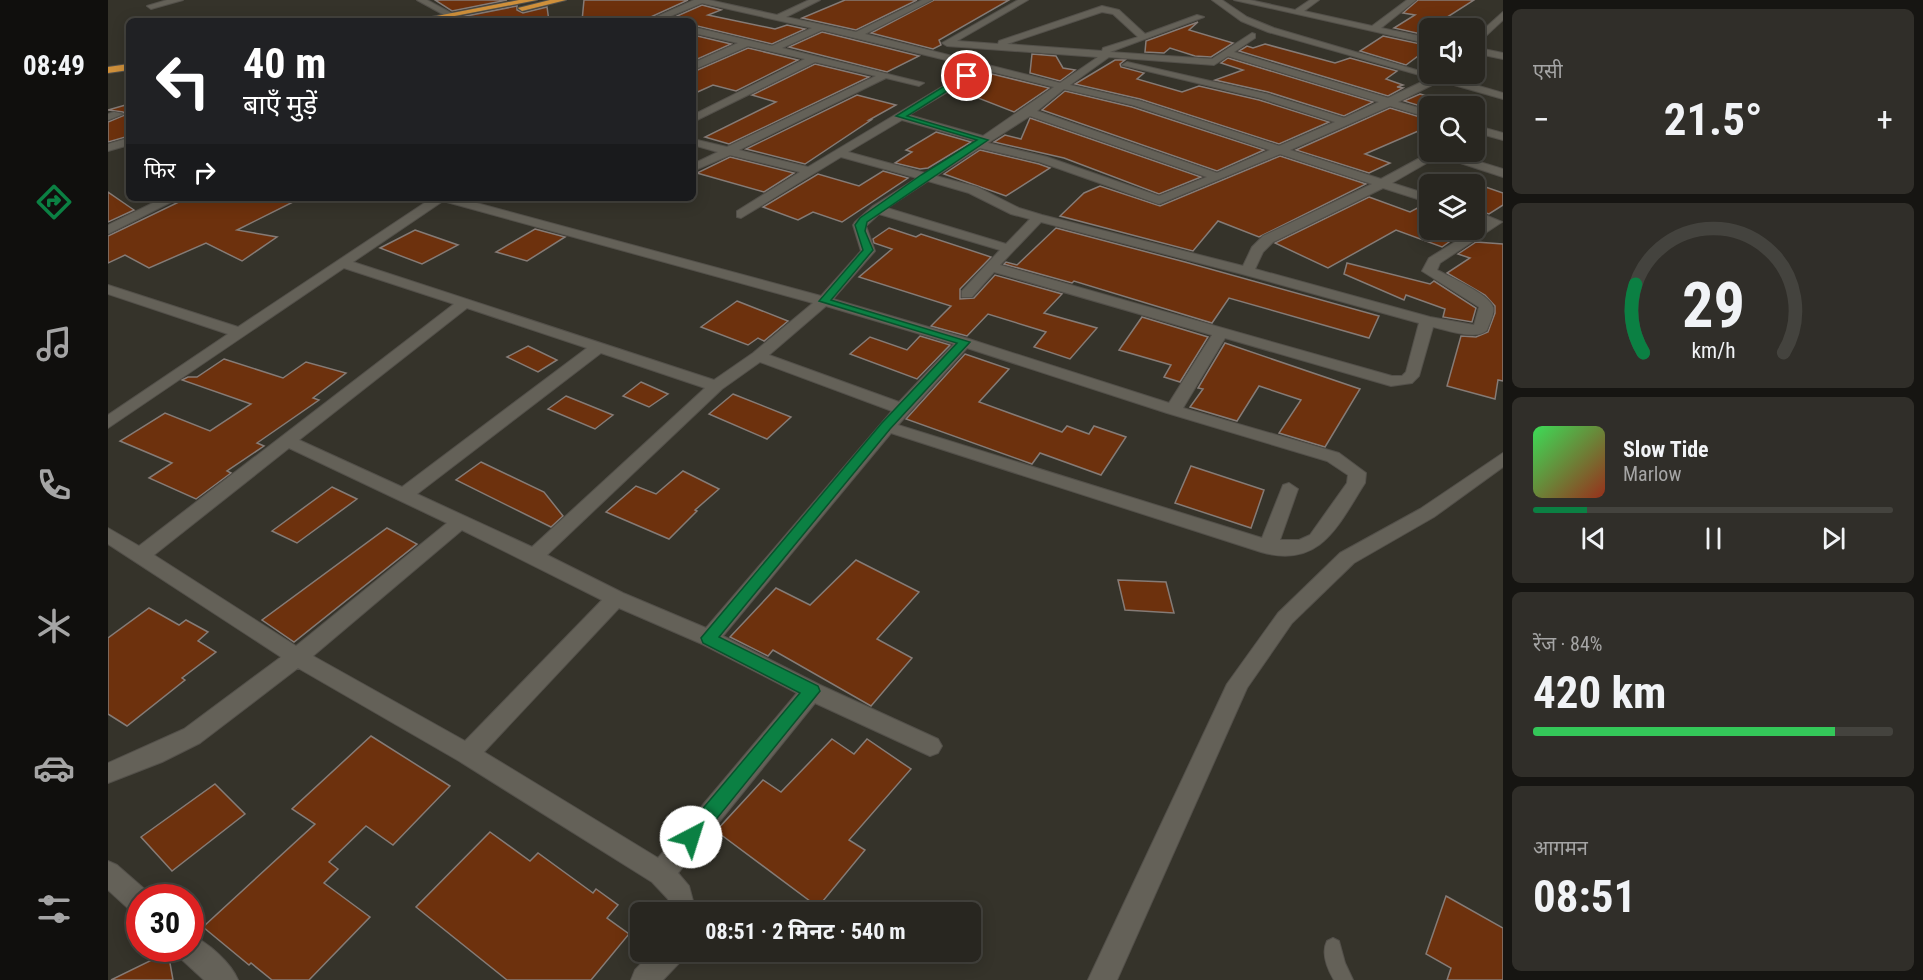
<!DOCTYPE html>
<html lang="hi">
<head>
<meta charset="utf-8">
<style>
	:root { --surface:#282620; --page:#302e29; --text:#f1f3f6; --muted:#a5a5a5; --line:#44433e; --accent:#0b8043 }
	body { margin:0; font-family:"Roboto Condensed","Noto Sans Devanagari",sans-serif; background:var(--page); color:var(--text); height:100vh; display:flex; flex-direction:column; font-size:22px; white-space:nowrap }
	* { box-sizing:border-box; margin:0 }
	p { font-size:20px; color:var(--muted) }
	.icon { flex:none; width:33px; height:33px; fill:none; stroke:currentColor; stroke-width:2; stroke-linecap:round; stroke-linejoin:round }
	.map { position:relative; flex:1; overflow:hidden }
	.drawer { display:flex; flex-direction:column; gap:9px; padding:9px; background:#161512; width:420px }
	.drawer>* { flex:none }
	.hud { position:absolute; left:18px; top:18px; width:570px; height:183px; border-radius:9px; box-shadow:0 3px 15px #0003,0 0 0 2px var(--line); background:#202124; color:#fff; overflow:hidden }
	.buttons { position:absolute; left:1311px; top:18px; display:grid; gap:12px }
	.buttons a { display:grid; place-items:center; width:66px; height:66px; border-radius:9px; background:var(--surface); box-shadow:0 3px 15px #0003,0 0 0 2px var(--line); font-size:30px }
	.speed { position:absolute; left:18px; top:884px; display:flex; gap:12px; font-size:30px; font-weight:700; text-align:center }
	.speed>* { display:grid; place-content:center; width:78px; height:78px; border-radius:50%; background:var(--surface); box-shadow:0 3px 15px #0003,0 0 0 2px var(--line); line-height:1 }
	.speed .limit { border:9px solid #d22; background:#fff; color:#111 }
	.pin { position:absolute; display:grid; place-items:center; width:51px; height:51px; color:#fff; margin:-26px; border:3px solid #fff; border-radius:50%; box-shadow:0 2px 6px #0007 }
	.me { position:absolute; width:66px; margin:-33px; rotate:40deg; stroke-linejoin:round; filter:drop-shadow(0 0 4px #0008) }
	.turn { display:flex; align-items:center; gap:21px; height:126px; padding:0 18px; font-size:27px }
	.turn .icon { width:78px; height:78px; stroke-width:2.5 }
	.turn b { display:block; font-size:42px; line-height:51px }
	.then { display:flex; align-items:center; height:57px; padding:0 18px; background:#0003; gap:12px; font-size:22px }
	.big { font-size:45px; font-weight:700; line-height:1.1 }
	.drawer .widget { flex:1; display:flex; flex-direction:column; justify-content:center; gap:9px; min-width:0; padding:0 21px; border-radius:9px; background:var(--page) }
	.drawer .dial { align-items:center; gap:0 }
	.dial svg { height:156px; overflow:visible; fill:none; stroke:var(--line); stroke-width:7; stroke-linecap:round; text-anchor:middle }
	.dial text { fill:var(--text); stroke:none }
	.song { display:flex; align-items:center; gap:18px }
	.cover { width:72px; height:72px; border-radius:9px; background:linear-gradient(135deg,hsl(130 70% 55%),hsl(10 70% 35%)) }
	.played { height:6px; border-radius:3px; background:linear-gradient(90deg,var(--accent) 15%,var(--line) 15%) }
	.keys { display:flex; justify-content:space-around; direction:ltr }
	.heat { display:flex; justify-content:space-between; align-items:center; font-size:33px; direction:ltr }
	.charge { height:9px; border-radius:4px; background:linear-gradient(90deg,#34c759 84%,var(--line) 0) }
	.trip { position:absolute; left:522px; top:902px; width:351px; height:60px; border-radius:9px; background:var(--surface); box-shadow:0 3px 15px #0003,0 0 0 2px var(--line); font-weight:700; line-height:60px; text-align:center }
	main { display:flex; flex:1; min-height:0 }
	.tabs { display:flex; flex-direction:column; width:108px; justify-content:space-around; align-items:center; background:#100f0d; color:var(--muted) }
	.tabs .icon { width:42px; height:42px }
	.tabs .current { color:var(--accent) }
	.tabs b { font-size:27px; color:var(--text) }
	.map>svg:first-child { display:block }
	.building { fill:#6d310d; stroke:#857b76; stroke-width:1.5 }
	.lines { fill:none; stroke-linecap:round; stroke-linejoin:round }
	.lane-casing { stroke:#53504a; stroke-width:2 }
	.street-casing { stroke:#53504a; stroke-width:2 }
	.highway-casing { stroke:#53504a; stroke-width:2 }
	.lane { fill:#646158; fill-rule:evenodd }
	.street { fill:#646158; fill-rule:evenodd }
	.highway { fill:#cf903b; fill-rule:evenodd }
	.route { fill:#0b8043; stroke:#07532c; stroke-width:1.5 }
</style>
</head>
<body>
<main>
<nav class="tabs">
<b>08:49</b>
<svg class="icon current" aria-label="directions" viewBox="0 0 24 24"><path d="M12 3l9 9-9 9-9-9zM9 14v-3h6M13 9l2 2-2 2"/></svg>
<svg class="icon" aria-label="music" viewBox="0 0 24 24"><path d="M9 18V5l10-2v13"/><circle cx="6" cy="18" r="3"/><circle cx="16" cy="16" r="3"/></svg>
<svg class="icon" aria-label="phone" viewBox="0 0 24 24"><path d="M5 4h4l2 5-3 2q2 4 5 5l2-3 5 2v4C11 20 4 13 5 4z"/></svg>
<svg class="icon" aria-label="climate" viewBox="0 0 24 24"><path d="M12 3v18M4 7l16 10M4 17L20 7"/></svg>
<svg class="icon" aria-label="car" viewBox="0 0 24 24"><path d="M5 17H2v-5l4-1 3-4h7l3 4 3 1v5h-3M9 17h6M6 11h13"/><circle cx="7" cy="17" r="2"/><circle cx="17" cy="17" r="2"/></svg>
<svg class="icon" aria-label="filters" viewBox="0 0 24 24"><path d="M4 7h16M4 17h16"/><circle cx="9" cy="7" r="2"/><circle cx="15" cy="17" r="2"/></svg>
</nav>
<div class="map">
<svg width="1395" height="980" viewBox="0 0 1395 980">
	<rect width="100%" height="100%" fill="#35332a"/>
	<!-- building -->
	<g class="building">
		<path d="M327 0H399L344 11Z"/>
		<path d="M476 0H580L534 21H474Z"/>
		<path d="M737 0H809L748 30 694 18Z"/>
		<path d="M826 0H901L831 40 833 45 825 49 763 33Z"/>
		<path d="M1310 0H1366L1322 28V36L1286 28 1307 15 1295 13Z"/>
		<path d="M594 5 613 10 600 15 667 29 679 25 697 29 664 44 585 25V21L560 20Z"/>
		<path d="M409 6V10L415 13 439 7 441 21H333Z"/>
		<path d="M1090 22 1081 30 1125 43 1103 57 1087 56 1062 48 1056 53 1037 52 1038 41Z"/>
		<path d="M714 32 811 56 779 72 681 47Z"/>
		<path d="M585 35 623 44 585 61Z"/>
		<path d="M1275 36 1322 46V47L1298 65 1252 51Z"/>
		<path d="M1157 44 1227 63 1242 58 1289 71 1278 79 1295 85 1289 87 1295 88 1280 96 1131 51 1139 46 1145 48Z"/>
		<path d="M640 48 690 60 628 91 605 85 585 94V72Z"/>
		<path d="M924 54 948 56 955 68 967 70 952 81 922 73Z"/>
		<path d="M1120 58 1265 102 1236 116 1160 92 1107 80 1135 70 1113 63Z"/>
		<path d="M1007 60H1017L1012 64 1013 67 1036 73 1029 79 1074 92 1091 86 1151 100 1221 122 1171 144 1032 99 967 84Z"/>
		<path d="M707 64 761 77 621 144 597 137 668 102 644 95Z"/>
		<path d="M884 74 941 88 906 112 852 91Z"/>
		<path d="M957 91 1024 107 1156 150 1109 171 934 110Z"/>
		<path d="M1312 94 1326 98 1322 100V109L1296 101Z"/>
		<path d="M749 95 788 105 761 120H763L697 164 638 149Z"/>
		<path d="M21 104V136L0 142V122L17 115 15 112 0 110Z"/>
		<path d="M1282 108 1322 120V126L1257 154 1282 163 1261 173 1188 150Z"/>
		<path d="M922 118 1093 177 1051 194 956 158 886 142 897 135 913 139Z"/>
		<path d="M828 132 863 142 820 168 812 169 787 163 804 152 798 150Z"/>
		<path d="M872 150 931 164 942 168 898 196 836 174Z"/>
		<path d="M1172 156 1258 184 1151 237 1110 221 1085 251 952 216 976 193 992 186 1052 206Z"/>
		<path d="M622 157 686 173 656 192 589 173Z"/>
		<path d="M775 171 800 178 734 222 705 212 690 220 655 207 710 174 751 186Z"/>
		<path d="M1366 183 1395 193V205L1381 214 1366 209Z"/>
		<path d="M0 192 26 210 0 222Z"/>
		<path d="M1261 197 1302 212 1317 204 1322 205V230L1355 232 1334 247 1288 230 1220 268 1167 243Z"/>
		<path d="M79 198H193L129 230 169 237 134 261 98 243 41 268 17 255 0 263V236Z"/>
		<path d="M781 228 808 237 813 234 883 257 852 289V299L866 298 887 275 954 294 936 313 989 328 962 359 926 347 938 332 880 314 859 336 823 326 843 306 751 277 784 249 766 243 765 239Z"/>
		<path d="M948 228 1077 262 1271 316 1261 338 1121 298 1104 323 966 281 964 283 896 264 898 262 909 265Z"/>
		<path d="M427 229 457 237 419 261 388 252Z"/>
		<path d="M307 230 350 245 314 264 272 248Z"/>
		<path d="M1368 242 1395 244V381L1390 380 1387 399 1339 386 1353 336 1368 337 1380 332 1387 313V306L1377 295 1339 273 1362 258 1350 254Z"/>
		<path d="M1239 263 1322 284 1326 281 1368 308 1364 322 1335 317 1337 309 1298 295 1296 300 1236 274Z"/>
		<path d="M629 301 680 321 656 341 650 338 640 345 593 327Z"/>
		<path d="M1034 317 1100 337 1072 382 1056 377 1063 365 1011 350Z"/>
		<path d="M812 336 842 345 809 379 742 354 762 337 799 350Z"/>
		<path d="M1117 343 1252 389 1217 447 1171 433 1193 400 1151 386 1129 421 1082 407 1095 389 1090 388Z"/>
		<path d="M420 346 449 360 430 372 399 357Z"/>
		<path d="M857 354 901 369 871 402 954 432 959 426 981 434 986 426 1018 437 993 475 932 453 924 464 798 419Z"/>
		<path d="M116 359 175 378 198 362 238 373 205 398 211 400 149 443 156 446 119 471 123 473 88 499 41 478 64 463 12 441 57 413 102 431 143 404 74 380 80 377H89Z"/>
		<path d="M533 382 560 394 541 407 515 396Z"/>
		<path d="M625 394 683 417 659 439 601 414Z"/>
		<path d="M458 396 505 415 487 429 440 409Z"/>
		<path d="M373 462 436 492 455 516 443 527 348 480Z"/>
		<path d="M1083 466 1156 490 1143 528 1067 503Z"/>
		<path d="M575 471 611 489 587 510 589 511 561 539 498 512 528 486 548 494Z"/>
		<path d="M224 487 249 499 189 543 164 531Z"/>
		<path d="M279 528 309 544 186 642 154 620Z"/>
		<path d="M748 560 811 592 769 639 804 658 763 706 665 650 660 656 622 637 668 588 702 605Z"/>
		<path d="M1010 580 1058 582 1066 613 1017 610Z"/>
		<path d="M41 608 71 625 78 620 100 632 90 641 108 652 74 678 77 680 19 726 0 714V638Z"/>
		<path d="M263 736 342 786 285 845 258 826 221 862 230 869 216 883 262 917 201 980H164L143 963 141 965 95 927 207 824 184 809Z"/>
		<path d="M724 739 746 754 759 739 803 769 741 840 757 850 710 907 608 831 655 780 673 792Z"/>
		<path d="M107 784 137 814 64 871 33 837Z"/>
		<path d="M382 832 422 861 430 853 485 893 488 889 510 905 499 918 521 934 483 980H399L308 907Z"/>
		<path d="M1338 896 1395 928V980H1339L1343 968 1318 954Z"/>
		<path d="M60 952 65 980H3Z"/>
	</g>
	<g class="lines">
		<defs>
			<path id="lane" d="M1225 938 1231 941 1237 963 1245 980H1226C1219 968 1213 953 1219 941Z"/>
			<g id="street">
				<path d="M59 0H75L43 9 39 6Z"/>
				<path d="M309 0H319L347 15 340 17Z"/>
				<path d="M586 0H601L669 15 701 0H712L678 17 748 32 814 0H824L757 34 952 83 990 57 839 46 834 43 910 0H920L849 41 890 44 891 41 994 6 1011 10 1037 34 1089 15 1096 17 1002 52 1104 59 1144 33 1147 34V38L1126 52 1280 98 1322 78 1160 32 1133 21 1104 0H1114L1139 17 1166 28 1322 74H1341L1340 77 1395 93V99L1332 81 1290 102 1322 111V118L1282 106 1182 150 1273 179 1323 152H1339L1395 169V177L1331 156 1284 183 1322 195V203L1275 188 1165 242 1155 252 1147 269 1322 317 1366 325 1371 307 1314 271 1321 258 1378 223 1366 219V211L1370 212 1394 222 1332 263 1329 270C1340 276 1381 294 1385 307 1387 313 1381 324 1379 330 1368 341 1339 330 1325 327L1311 376 1304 383 1283 386 1117 338 1075 408 1231 453 1258 473 1257 483C1230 525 1213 569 1153 552L783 433 615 636 712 685 830 739 834 746 830 753 822 756 707 703 570 873 581 886 588 912H562L560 899 544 882 351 761 190 668 92 743 54 762 0 783V763L76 729 173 657 0 544V528L31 546 346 304 236 268 0 428V415L120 334 0 294V285L130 327 324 198H350L713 296 753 251 745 225 747 222 765 206 809 178 733 157 633 218 629 217V211L692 172 622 155 585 171V164L610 152 585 145V139L619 147 768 76 707 62 585 122V115L697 59 640 46 585 70V63L630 43 585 33V27L664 46 704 28 594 3 551 21H539ZM994 12 1005 14 1030 37 995 48 994 51 899 44ZM714 30 867 67 700 167 631 150 778 78 811 86 816 83 674 48ZM1120 56 1271 102 1236 118 1159 94 1019 62 1014 65 1152 98 1227 122 1171 146 1032 101 962 85 1001 57 1106 65ZM877 70 946 87 875 136 801 115ZM956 89 1025 105 1162 150 1109 173 929 111ZM922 116 1099 177 1051 196 939 157 880 143ZM794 120 868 141 817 173 740 152ZM872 148 932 162 1051 204 1172 154 1264 184 1155 236 1144 247 1135 266 934 215 911 208 869 187 828 176ZM820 181 861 193 903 214 922 219 898 244 779 208ZM335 201 705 303 645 353 606 380 245 262ZM771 214 892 250 854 291V297H864L886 272 1104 335 1061 403 861 339 725 299 767 251 758 226ZM933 222 1134 274 1311 323 1298 372 1294 376H1284L892 265ZM718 306 846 344 791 402 661 355ZM359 308 479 348 294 487 191 440ZM859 348 1059 413 1219 461 1240 475 1239 483 1202 535 1191 540H1172L1190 489 1181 483 1175 485 1154 538 790 425ZM493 353 597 388 424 547 309 494ZM652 362 784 411 598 628 515 593 439 555 614 389ZM181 448 339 523 188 646 46 555ZM354 530 494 600 357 741 205 656ZM511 608 594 644 689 693 550 858 376 752Z"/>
				<path d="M1126 0H1142L1187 10 1202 0H1211L1196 11 1264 26 1299 0H1308L1273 28 1322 38V44Z"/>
				<path d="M1395 12V20L1366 47V38Z"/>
				<path d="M1366 47 1395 53V59L1366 53Z"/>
				<path d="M6 112 15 114 0 120V114Z"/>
				<path d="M1366 125 1395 133V140L1366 132Z"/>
				<path d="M21 138V145L0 151V144Z"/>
				<path d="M55 198H71L0 234V225Z"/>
				<path d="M1395 453V467L1326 517 1246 563 1184 623 1139 688 1009 980H980L1119 684 1170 613 1232 553 1312 509Z"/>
				<path d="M0 861 9 865 41 893 43 897H32V914L23 911 0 890Z"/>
				<path d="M82 935C100 942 123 963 130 980H96L71 957 67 948H82Z"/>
				<path d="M545 951H577L573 961 555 980H523L527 970Z"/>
			</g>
			<g id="highway">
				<path d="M411 0H429L321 21H303Z"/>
				<path d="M442 0H458L414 11 410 8Z"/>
				<path d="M21 64V70L0 73V67Z"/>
			</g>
		</defs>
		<!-- lane casing -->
		<use href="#lane" class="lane-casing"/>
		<!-- street casing -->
		<use href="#street" class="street-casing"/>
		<!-- highway casing -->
		<use href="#highway" class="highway-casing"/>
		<!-- lane -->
		<use href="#lane" class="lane"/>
		<!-- street -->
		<use href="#street" class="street"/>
		<!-- highway -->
		<use href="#highway" class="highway"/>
	</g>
	<!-- route -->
	<path class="route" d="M856 74 863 76 799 116 880 140 759 222 757 231 765 250 723 300 862 342 782 429 611 637 710 686 712 691 589 843 583 846 576 843 573 837 576 831 692 693 595 643 593 638 773 424 849 343 711 301 755 250 747 225 752 218 813 175 869 140 788 116Z"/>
</svg>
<div class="buttons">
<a><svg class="icon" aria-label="sound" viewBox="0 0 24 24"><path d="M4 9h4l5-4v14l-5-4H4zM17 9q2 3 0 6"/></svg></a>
<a><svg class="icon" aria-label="search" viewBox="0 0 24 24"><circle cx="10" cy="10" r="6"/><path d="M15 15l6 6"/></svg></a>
<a><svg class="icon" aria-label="layers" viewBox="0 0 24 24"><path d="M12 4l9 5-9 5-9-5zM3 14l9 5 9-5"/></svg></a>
</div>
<div class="speed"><div class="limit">30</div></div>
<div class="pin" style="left:859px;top:76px;background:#d93025"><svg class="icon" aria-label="arrive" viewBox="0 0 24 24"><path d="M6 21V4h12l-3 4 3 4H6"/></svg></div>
<svg class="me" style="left:583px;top:837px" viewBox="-20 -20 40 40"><circle r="19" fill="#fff"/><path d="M0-13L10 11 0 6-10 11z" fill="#0b8043"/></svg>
<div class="trip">08:51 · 2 मिनट · 540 m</div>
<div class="hud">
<div class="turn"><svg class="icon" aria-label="left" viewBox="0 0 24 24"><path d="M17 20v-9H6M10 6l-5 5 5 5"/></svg><div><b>40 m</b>बाएँ मुड़ें</div></div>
<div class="then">फिर<svg class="icon" aria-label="right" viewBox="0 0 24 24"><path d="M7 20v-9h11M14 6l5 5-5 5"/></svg></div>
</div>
</div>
<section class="drawer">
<div class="widget"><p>एसी</p>
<div class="heat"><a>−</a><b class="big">21.5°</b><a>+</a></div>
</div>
<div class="widget dial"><svg viewBox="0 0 100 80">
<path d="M14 69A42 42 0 1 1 86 69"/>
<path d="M14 69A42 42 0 0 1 10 34" stroke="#0b8043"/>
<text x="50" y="56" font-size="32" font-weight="700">29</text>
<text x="50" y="72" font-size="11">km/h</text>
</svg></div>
<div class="widget">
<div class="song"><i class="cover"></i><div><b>Slow Tide</b><p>Marlow</p></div></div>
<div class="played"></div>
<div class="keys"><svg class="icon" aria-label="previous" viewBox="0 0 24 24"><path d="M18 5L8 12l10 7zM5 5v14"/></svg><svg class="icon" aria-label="pause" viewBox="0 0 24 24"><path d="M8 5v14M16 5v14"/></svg><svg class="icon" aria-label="next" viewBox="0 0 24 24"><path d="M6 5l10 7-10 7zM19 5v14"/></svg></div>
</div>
<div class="widget"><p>रेंज · 84%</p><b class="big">420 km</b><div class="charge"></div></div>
<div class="widget"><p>आगमन</p><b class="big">08:51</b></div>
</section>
</main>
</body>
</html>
